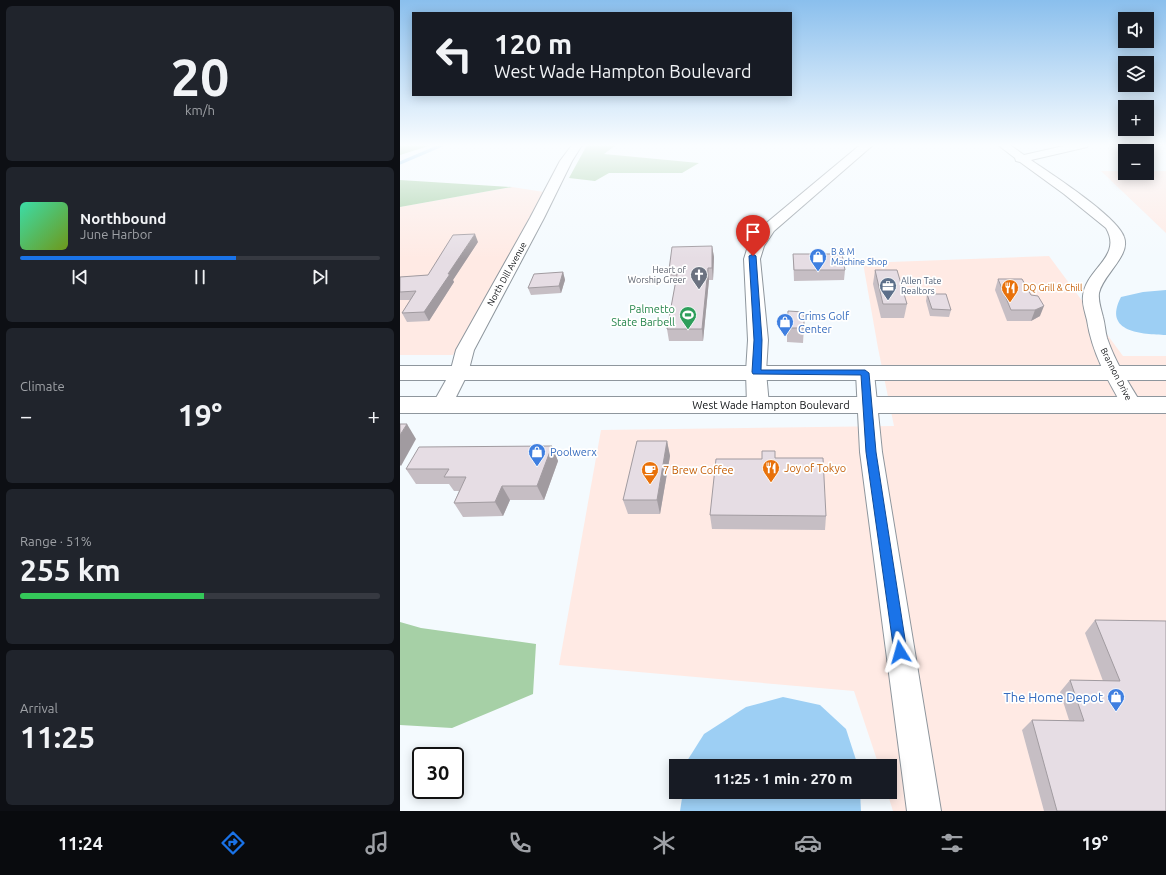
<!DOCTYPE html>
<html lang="en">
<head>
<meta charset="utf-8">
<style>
	:root { --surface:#171b24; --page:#20242c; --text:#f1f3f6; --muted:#9ea1a6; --line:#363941; --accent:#1a73e8 }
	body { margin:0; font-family:Ubuntu,sans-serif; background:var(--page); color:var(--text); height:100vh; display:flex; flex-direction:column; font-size:15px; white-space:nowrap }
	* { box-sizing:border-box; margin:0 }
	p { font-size:13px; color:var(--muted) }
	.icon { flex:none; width:22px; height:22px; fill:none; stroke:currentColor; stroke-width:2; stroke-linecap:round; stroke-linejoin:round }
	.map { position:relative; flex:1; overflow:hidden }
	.panel { display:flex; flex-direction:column; gap:6px; padding:6px; background:#0d0f14; width:400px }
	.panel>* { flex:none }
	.hud { position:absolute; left:12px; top:12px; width:380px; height:84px; border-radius:0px; box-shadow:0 2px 10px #0003; background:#171b24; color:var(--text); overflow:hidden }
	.controls { position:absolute; left:718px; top:12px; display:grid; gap:8px }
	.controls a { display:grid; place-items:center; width:36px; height:36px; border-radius:0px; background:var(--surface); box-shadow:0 2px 10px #0003; font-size:20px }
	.speed { position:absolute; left:12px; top:747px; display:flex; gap:8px; font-size:20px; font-weight:700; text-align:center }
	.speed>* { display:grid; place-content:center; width:52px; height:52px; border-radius:50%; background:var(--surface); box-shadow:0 2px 10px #0003; line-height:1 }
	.speed .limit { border:2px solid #111; border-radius:6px; background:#fff; color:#111 }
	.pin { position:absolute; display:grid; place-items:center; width:34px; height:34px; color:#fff; margin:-41px -17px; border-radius:50% 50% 50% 0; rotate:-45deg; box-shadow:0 0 4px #0007 }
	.pin .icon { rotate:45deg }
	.me { position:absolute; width:44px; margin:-22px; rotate:352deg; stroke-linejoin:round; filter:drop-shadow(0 0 3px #0008) }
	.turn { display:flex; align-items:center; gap:14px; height:84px; padding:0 16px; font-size:18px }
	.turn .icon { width:52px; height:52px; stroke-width:2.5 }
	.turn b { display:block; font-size:28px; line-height:34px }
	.big { font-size:30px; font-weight:700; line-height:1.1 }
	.panel .card { flex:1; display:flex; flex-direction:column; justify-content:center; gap:6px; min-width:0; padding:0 14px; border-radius:6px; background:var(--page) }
	.panel .dial { align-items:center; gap:0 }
	.dial b { font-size:52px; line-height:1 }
	.song { display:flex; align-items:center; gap:12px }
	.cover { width:48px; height:48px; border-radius:6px; background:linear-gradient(135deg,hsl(160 70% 55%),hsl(80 70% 35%)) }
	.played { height:4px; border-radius:2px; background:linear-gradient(90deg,var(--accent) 60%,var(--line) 60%) }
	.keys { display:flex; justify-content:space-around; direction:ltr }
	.heat { display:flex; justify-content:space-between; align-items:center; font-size:22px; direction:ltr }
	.charge { height:6px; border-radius:3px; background:linear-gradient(90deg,#34c759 51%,var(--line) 0) }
	.trip { position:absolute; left:269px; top:759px; width:228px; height:40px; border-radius:0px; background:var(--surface); box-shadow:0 2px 10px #0003; font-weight:700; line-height:40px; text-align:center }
	.menu { display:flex; height:64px; justify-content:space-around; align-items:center; background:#090b0e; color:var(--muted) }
	.menu .icon { width:28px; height:28px }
	.menu .active { color:var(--accent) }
	.menu b { font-size:18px; color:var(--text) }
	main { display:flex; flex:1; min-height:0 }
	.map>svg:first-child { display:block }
	.commercial { fill:#ffeae4 }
	.forest { fill:#a6d0a6 }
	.water { fill:#9dcff4 }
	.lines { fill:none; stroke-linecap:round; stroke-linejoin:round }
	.stream { stroke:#9dcff4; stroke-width:3 }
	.street-casing { stroke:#8e969d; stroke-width:2 }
	.secondary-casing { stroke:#8e969d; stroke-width:2 }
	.primary-casing { stroke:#8e969d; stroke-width:2 }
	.street { fill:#fff; fill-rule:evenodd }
	.secondary { fill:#fff; fill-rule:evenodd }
	.primary { fill:#fff; fill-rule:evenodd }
	.wall { fill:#c6bec4 }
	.shaded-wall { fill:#a19ba0 }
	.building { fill:#e6dde4; stroke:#a19ba0 }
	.route { fill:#1a73e8; stroke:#114b97 }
	.labels { text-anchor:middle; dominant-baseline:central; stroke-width:3.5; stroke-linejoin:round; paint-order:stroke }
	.far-shop-label { font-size:9px; fill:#366cbe; stroke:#fff; text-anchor:start }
	.far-worship-label { font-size:9px; fill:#5b616d; stroke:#fff; text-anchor:end }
	.far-street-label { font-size:9px; fill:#0d1013; stroke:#fff }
	.far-service-label { font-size:9px; fill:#4e5e75; stroke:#fff; text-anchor:start }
	.far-food-label { font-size:9px; fill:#c56008; stroke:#fff; text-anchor:start }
	.leisure-label { font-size:11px; fill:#27864d; stroke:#fff; text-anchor:end }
	.shop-label { font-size:11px; fill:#366cbe; stroke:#fff; text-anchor:start }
	.street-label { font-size:11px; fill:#0d1013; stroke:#fff }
	.food-label { font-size:11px; fill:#c56008; stroke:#fff; text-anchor:start }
	.near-shop-label { font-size:13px; fill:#366cbe; stroke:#fff; text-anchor:end }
</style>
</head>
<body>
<main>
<section class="panel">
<div class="card dial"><b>20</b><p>km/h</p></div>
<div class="card">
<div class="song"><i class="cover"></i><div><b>Northbound</b><p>June Harbor</p></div></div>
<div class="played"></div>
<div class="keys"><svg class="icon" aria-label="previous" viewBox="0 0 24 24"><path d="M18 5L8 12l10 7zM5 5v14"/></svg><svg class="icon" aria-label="pause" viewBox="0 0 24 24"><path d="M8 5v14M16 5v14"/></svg><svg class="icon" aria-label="next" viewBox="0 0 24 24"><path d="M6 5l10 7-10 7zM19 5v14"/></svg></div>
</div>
<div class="card"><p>Climate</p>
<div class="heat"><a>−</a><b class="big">19°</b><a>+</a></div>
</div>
<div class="card"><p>Range · 51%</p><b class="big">255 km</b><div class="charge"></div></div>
<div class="card"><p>Arrival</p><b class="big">11:25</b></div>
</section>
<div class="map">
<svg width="766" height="811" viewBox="0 0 766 811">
	<rect width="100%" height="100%" fill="#f4fafe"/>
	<!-- commercial -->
	<g class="commercial">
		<path d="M701 171H725V173H747V171H766V233Z"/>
		<path d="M112 187 144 192 133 219 53 355H0V207Z"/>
		<path d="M649 256 723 356H766V811H493L487 792H490V766H479L454 691 159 665 201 430 494 426 478 348 463 263Z"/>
	</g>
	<!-- forest -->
	<g class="forest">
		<path d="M0 145H32L0 155Z"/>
		<path d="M187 145H216L204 154 299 163 282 173H209L195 181 169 178Z"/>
		<path d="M0 180 112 187 0 207Z"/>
		<path d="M0 622 21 628 136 644 133 694 52 728 0 725Z"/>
	</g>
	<!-- water -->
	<g class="water">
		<path d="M766 290V335C743 334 702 333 721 297L743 292Z"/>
		<path d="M383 697 420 705 446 729 458 766H286L287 761 304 734 346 707Z"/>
		<path d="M283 792H460L461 811H280Z"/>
	</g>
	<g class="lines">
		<!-- stream -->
		<path class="stream" d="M0 163 42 145"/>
		<defs>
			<g id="street">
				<path d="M172 145H182L172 161 144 218 74 350 68 373 52 405 49 410 42 412 35 410 32 405 50 373 56 350 130 218 160 161Z"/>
				<path d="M598 145H610L624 155 668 145H688L687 147 631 160C651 174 717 216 724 237 731 256 703 274 699 293 698 301 701 309 703 317 705 324 705 331 707 338 715 362 729 383 742 405L739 410 732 412 725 410C708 381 692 353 687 320 685 312 682 304 683 296 686 268 723 257 706 228L664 194 620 162 616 161 615 158Z"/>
				<path d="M465 367 472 369 474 373 482 452 541 811H507L460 452 456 373 458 369Z"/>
			</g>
			<path id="secondary" d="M460 145H473L374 231 364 246 360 259 368 340 366 372 369 405 366 410 358 413 350 410 347 405 346 372 348 340 344 259 348 246 364 225Z"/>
			<g id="primary">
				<rect x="0" y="366" width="766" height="14"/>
				<rect x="0" y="397" width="766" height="16"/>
			</g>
		</defs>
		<!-- street casing -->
		<use href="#street" class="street-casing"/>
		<!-- secondary casing -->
		<use href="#secondary" class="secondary-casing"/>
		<!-- primary casing -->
		<use href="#primary" class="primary-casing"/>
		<!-- street -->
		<use href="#street" class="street"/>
		<!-- secondary -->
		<use href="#secondary" class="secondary"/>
		<!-- primary -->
		<use href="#primary" class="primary"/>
	</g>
	<!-- wall -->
	<g class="wall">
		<path d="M78 242 53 280 54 282 29 321 7 322 2 313 10 300H0V277L28 275Z"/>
		<path d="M312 246 314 257 313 280H309L303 341H269L267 329 276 281H271L269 270Z"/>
		<path d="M393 254 445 270 444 280 394 281Z"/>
		<path d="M475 270 507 304 504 318H481L473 284Z"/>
		<path d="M163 272 165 280 161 293 131 295 128 288Z"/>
		<path d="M598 279H622L640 316 631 321H607L595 290Z"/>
		<path d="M527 294 551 310 549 317 530 316 526 301Z"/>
		<path d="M387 328H404L403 343 387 342Z"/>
		<path d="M267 441 270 456 260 514H228L223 500Z"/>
		<path d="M152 446 158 461 144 500H110L103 516 63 517 54 503 59 491H54L49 484H16L6 469Z"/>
		<path d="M376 458 426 516 425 530 312 529 310 515Z"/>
		<path d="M695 620 766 621V811H644L622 730 632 720H669L660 692 670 680 703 681 685 633Z"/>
	</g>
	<!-- shaded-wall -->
	<g class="shaded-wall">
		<path d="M75 234 78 242 53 280 54 282 29 321 24 312 48 274Z"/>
		<path d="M312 246 314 257 313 280 312 268Z"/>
		<path d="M308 268 309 280 303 341 302 329Z"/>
		<path d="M163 272 165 280 161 293 159 286Z"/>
		<path d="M644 306 640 316 631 321 635 310Z"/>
		<path d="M7 424 16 439 1 466 0 465V435Z"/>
		<path d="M267 441 270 456 260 514 257 500Z"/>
		<path d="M152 446 158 461 144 500 137 486Z"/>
		<path d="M102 486 110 500 103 516 95 502Z"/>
	</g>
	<!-- building -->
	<g class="building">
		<path d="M75 234 48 274H50L24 312 2 313 16 291 0 292V277L28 275 53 235Z"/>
		<path d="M312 246V268H308L302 329H267L278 269 269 270 272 247Z"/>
		<path d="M393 254H442L445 270H394Z"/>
		<path d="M475 270H497L507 304H483Z"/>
		<path d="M163 272 159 286 128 288 134 274Z"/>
		<path d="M598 279H622L631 295 638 296 644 306 635 310H611Z"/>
		<path d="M527 294H546L551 310 532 309Z"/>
		<path d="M388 311 404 312V328H387Z"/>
		<path d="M0 424H7L0 435Z"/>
		<path d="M237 441H267L257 500H223Z"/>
		<path d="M152 446 137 486H102L95 502 54 503 66 477H44L49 469H6L19 447Z"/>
		<path d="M362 451H375V458H423L426 516 310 515 316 459H362Z"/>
		<path d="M695 620 766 621V811H657L632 720 684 721 670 680 720 681Z"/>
	</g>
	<!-- sky -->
	<linearGradient id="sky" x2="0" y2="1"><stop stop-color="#8abfed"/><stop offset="0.56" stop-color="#fafdff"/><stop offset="1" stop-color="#fafdff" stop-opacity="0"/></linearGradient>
	<rect width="766" height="259" fill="url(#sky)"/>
	<!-- route -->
	<path class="route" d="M353 254 356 256 362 340 361 370H465L469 373 476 452 507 652 505 657 500 659 496 657 494 652 466 452 461 375 353 374 352 372 354 340 349 256Z"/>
	<!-- icons -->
	<defs>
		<symbol id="shop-pin" viewBox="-11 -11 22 30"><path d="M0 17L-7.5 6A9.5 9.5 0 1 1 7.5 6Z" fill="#3f7fe0" stroke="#fff"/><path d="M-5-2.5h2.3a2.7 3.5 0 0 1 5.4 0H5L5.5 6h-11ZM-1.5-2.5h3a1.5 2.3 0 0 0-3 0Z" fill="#fff"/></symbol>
		<symbol id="church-pin" viewBox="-11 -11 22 30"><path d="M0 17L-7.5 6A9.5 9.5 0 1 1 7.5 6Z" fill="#6b7280" stroke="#fff"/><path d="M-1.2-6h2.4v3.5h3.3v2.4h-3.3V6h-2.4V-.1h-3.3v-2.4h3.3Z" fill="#fff"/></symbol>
		<symbol id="office-pin" viewBox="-11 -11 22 30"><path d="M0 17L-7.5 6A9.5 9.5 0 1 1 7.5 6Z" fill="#5c6f8a" stroke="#fff"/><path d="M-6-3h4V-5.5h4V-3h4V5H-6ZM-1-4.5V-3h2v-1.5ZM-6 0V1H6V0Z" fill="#fff"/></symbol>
		<symbol id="restaurant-pin" viewBox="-11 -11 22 30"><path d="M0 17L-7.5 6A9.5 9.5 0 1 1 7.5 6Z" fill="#e8710a" stroke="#fff"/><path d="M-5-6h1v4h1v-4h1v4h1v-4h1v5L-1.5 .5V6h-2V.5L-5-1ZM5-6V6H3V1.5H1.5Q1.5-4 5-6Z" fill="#fff"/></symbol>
		<symbol id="stadium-pin" viewBox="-11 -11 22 30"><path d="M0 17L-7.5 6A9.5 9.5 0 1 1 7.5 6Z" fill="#2e9e5b" stroke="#fff"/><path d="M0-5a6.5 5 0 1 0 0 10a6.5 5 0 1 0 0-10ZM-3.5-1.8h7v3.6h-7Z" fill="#fff"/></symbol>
		<symbol id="cafe-pin" viewBox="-11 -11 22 30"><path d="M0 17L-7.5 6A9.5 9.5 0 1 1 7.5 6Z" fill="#e8710a" stroke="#fff"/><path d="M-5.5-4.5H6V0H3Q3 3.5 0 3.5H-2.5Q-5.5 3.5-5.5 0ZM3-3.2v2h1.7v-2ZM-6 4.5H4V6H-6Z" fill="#fff"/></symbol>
	</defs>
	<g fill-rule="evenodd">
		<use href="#shop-pin" x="408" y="247" width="20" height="27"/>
		<use href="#church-pin" x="289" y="265" width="20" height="27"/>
		<use href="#office-pin" x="478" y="276" width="20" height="27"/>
		<use href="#restaurant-pin" x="600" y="278" width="20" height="27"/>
		<use href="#stadium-pin" x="278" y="305" width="20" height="27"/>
		<use href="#shop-pin" x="375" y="312" width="20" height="27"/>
		<use href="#shop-pin" x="127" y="442" width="20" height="27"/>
		<use href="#restaurant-pin" x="361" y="458" width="20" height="27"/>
		<use href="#cafe-pin" x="240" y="460" width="20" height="27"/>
		<use href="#shop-pin" x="706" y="687" width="20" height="27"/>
	</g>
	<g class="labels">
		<!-- far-shop labels -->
		<g class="far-shop-label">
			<text x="431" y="252">B &amp; M<tspan x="431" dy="10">Machine Shop</tspan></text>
		</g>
		<!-- far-worship labels -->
		<g class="far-worship-label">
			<text x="286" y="270">Heart of<tspan x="286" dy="10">Worship Greer</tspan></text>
		</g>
		<!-- far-street labels -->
		<g class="far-street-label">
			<text transform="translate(107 274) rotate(-61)">North Dill Avenue</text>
			<text transform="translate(716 374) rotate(63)">Brannon Drive</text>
		</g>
		<!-- far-service labels -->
		<g class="far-service-label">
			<text x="501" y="281">Allen Tate<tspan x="501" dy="10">Realtors</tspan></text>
		</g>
		<!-- far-food labels -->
		<g class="far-food-label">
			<text x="623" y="288">DQ Grill &amp; Chill</text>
		</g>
		<!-- leisure labels -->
		<g class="leisure-label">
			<text x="275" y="309">Palmetto<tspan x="275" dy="13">State Barbell</tspan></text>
		</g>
		<!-- shop labels -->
		<g class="shop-label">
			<text x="398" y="316">Crims Golf<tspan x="398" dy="13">Center</tspan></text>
			<text x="150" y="452">Poolwerx</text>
		</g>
		<!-- street labels -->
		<g class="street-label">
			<text x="371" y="405">West Wade Hampton Boulevard</text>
		</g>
		<!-- food labels -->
		<g class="food-label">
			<text x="384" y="468">Joy of Tokyo</text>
			<text x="263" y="470">7 Brew Coffee</text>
		</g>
		<!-- near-shop labels -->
		<g class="near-shop-label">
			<text x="703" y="697">The Home Depot</text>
		</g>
	</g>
</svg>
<div class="controls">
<a><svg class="icon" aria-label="sound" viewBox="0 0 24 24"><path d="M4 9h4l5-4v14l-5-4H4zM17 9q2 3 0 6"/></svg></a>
<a><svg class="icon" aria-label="layers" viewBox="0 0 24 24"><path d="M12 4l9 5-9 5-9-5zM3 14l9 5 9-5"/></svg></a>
<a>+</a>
<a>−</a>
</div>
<div class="speed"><div class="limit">30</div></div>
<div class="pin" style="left:353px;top:256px;background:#d93025"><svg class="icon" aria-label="arrive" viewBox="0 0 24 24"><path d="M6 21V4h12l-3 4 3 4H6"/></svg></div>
<svg class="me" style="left:500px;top:652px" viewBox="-20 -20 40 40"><path d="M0-17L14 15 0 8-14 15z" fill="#1a73e8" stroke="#fff" stroke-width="4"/></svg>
<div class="trip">11:25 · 1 min · 270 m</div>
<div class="hud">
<div class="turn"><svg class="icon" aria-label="left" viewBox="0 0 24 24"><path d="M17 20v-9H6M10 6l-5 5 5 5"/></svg><div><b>120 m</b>West Wade Hampton Boulevard</div></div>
</div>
</div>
</main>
<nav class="menu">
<b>11:24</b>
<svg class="icon active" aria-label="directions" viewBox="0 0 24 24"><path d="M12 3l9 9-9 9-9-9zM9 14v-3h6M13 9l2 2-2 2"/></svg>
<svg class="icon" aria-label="music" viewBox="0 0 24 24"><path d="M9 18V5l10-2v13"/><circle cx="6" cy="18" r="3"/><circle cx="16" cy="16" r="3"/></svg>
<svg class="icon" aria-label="phone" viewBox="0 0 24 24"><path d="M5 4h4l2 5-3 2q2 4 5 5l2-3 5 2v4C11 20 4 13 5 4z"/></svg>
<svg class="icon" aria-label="climate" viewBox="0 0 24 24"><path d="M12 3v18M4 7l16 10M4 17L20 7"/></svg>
<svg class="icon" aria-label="car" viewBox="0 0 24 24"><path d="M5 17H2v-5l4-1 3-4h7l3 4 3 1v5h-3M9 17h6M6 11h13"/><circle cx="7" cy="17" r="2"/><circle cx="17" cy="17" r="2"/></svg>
<svg class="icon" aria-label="filters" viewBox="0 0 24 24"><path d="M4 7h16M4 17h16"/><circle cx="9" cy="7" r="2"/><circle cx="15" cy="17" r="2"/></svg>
<b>19°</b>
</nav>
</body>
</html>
